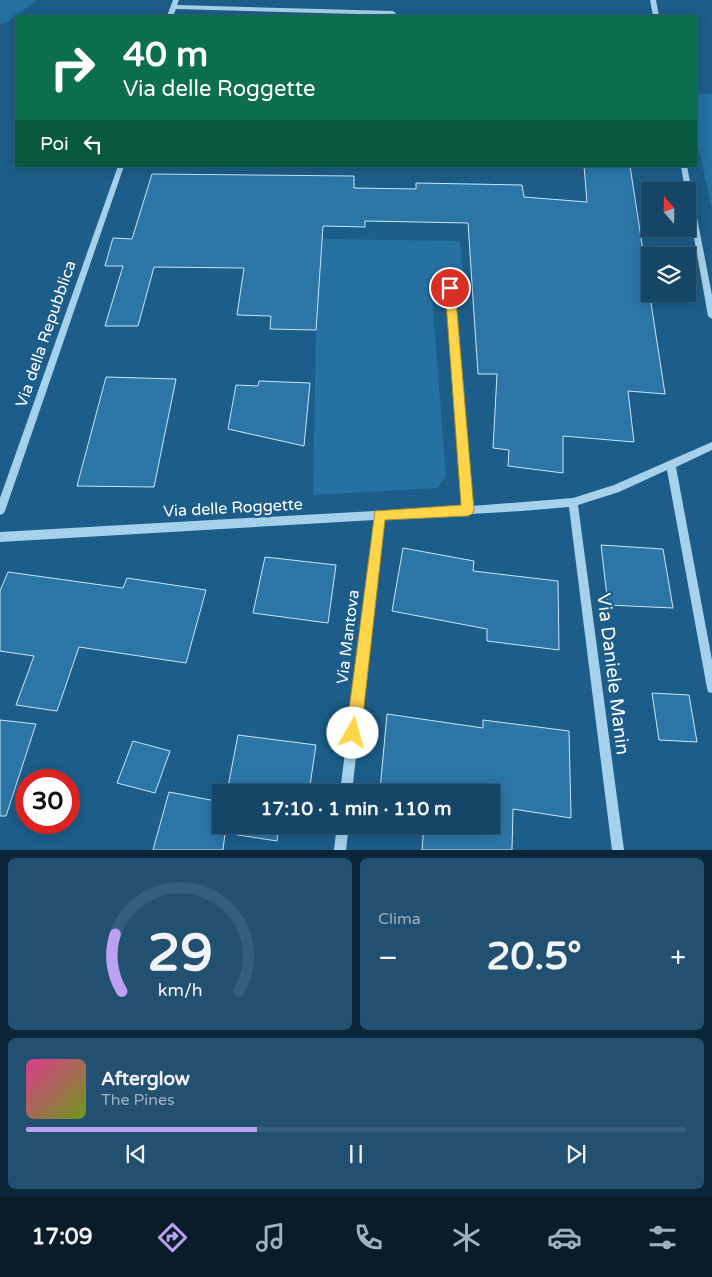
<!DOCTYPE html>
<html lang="it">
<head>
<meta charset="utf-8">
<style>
	:root { --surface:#154667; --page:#225070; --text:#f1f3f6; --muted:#9db1c0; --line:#345e7b; --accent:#bca0f2 }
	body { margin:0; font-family:"Varela Round",sans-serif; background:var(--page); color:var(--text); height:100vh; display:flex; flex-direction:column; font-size:19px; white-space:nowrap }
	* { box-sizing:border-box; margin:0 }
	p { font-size:16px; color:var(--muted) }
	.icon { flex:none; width:28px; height:28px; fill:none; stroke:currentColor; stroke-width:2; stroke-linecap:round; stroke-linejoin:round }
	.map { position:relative; height:850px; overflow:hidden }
	.sheet { display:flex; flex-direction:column; gap:8px; padding:8px; background:#0c2639; flex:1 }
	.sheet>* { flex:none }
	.hud { position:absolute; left:15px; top:15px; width:682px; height:152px; border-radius:0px; box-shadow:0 2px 12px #0003,0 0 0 1px var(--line); background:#0b6e4f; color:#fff; overflow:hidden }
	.needle { width:32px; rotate:340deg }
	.buttons { position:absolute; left:641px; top:182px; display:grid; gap:10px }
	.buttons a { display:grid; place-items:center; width:55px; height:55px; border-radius:0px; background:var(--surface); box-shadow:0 2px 12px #0003,0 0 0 1px var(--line); font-size:25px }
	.speed { position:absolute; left:15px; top:769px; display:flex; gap:10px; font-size:25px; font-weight:700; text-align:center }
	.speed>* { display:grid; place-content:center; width:65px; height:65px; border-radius:50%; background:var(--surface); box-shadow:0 2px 12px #0003,0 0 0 1px var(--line); line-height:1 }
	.speed .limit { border:8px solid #d22; background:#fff; color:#111 }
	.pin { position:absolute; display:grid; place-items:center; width:42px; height:42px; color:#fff; margin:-21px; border:2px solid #fff; border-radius:50%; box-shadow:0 1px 5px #0007 }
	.me { position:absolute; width:55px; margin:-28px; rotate:7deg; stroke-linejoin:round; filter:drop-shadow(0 0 4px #0008) }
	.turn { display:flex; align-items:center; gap:18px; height:105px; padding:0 25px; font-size:22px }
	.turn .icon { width:65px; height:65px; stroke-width:2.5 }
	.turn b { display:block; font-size:35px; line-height:42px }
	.then { display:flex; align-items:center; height:48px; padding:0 25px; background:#0003; gap:10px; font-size:19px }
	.big { font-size:38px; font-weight:700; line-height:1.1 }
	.sheet .tile { flex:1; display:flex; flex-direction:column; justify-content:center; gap:8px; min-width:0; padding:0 18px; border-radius:8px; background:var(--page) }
	.sheet .dial { align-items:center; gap:0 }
	.dial svg { height:130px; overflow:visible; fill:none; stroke:var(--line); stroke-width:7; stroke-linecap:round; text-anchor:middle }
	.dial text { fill:var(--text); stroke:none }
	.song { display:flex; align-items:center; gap:15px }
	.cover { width:60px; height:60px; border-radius:8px; background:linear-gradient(135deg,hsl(330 70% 55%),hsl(80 70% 35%)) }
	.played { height:5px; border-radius:2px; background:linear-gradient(90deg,var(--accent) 35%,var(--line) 35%) }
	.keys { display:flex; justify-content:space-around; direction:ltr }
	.heat { display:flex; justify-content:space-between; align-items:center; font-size:28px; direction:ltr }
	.sheet .tiles { flex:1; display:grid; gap:8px; grid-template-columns:1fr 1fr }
	.tile:last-child { grid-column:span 2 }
	.trip { position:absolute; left:212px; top:784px; width:288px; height:50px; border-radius:0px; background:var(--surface); box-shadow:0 2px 12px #0003,0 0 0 1px var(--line); font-weight:700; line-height:50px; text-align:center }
	.tabs { display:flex; height:80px; justify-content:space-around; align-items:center; background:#081c29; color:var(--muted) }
	.tabs .icon { width:35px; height:35px }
	.tabs .selected { color:var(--accent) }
	.tabs b { font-size:22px; color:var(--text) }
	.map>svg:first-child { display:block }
	.green { fill:#2571a2 }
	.building { fill:#2b76a7; stroke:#cce7f9 }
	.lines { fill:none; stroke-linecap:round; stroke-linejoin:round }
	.minor { fill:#a6d1ec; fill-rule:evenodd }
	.route { fill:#ffd54a; stroke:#a68a30 }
	.labels { text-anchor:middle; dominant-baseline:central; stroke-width:5; stroke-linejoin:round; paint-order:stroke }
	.street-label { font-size:16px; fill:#fff; stroke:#1c5d89 }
	.near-street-label { font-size:19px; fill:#fff; stroke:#1c5d89 }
</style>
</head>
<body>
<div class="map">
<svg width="712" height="850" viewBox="0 0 712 850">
	<rect width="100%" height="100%" fill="#1c5d89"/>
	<!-- green -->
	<g class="green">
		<path d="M0 0H37L8 22 0 24Z"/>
		<path d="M696 94H712V209L696 136Z"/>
		<path d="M323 239 460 241 464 283H431L446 476 437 488 313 495 316 330Z"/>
	</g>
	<!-- building -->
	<g class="building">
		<path d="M584 166H630L665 394 628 391 634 442 563 436V473L508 466 509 450 493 448 497 374H478L468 223 365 221V227L323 226 316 330 270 329 271 316 237 315 244 268 154 267 138 326H105L123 266H105L113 238 132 239 152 174 354 176V188L416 189V183L522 185 524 197 587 202Z"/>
		<path d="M106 377 176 379 154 487 77 486Z"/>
		<path d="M259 381 310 383 304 446 228 429 236 385 258 386Z"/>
		<path d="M601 545 663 549 673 608 608 605Z"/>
		<path d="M403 548 474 561 473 571 558 581 559 650 487 641V629L392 611Z"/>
		<path d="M265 557 336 565 328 623 253 613Z"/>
		<path d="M8 572 123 588 127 578 206 590 186 663 79 647 57 711 16 705 34 656 0 651V591Z"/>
		<path d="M652 693 689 695 697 742 659 740Z"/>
		<path d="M387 714 483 728V720L569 731 571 818 513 809 512 850H422L424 825H491V792H399L380 790Z"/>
		<path d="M0 720 36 724 6 816H0Z"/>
		<path d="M238 735 316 745 309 792H227Z"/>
		<path d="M133 741 170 751 155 793 117 783Z"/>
		<path d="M169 792 221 802V825H279L277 841 225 833 223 850H153Z"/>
	</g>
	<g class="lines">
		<!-- minor -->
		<g class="minor">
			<path d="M173 0H179L177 5 393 11 396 13 393 15 176 9 173 16H167Z"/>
			<path d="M650 0H656L659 16H653Z"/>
			<path d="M118 166H124L5 511 3 514 0 515V498Z"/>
			<path d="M681 166H687L712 295V319L708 316 688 204V191H685Z"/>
			<path d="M450 285 454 288 472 506 573 498 614 485 712 442V450L676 467 712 660V693L708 692 707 688 667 470 619 492 578 505 624 850H612L569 507 522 511 383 519 352 792H340L374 520 0 542V532L463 506 446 288Z"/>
			<path d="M337 825H349L346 850H334Z"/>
		</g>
	</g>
	<!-- route -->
	<path class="route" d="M450 284 455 288 474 510 472 514 468 516 385 520 361 733 358 738 353 740 348 738 346 733 375 511 461 505 445 288Z"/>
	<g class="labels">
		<!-- street labels -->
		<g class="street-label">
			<text transform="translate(46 334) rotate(-71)">Via della Repubblica</text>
			<text transform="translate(233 508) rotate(-3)">Via delle Roggette</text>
			<text transform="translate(348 637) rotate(-83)">Via Mantova</text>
		</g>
		<!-- near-street labels -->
		<g class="near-street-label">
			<text transform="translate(613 674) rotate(83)">Via Daniele Manin</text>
		</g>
	</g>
</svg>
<div class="buttons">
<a><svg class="needle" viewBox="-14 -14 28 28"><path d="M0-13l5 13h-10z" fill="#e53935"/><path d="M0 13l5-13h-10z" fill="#9db1c0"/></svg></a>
<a><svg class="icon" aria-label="layers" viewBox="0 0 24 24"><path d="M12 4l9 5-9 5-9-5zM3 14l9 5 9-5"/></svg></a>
</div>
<div class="speed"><div class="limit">30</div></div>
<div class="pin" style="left:450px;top:288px;background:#d93025"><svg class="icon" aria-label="arrive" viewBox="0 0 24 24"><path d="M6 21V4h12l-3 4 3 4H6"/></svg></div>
<svg class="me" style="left:353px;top:733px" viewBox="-20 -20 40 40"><circle r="19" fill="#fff"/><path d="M0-13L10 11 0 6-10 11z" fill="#ffd54a"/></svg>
<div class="trip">17:10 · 1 min · 110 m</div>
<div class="hud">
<div class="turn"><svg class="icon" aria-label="right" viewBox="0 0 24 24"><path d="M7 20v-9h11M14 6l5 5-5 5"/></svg><div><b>40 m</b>Via delle Roggette</div></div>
<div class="then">Poi<svg class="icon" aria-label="left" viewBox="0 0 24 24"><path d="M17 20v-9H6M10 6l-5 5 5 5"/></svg></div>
</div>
</div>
<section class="sheet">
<div class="tiles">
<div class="tile dial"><svg viewBox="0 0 100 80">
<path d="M14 69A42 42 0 1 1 86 69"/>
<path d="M14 69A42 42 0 0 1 10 34" stroke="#bca0f2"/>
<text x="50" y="56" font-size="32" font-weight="700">29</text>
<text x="50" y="72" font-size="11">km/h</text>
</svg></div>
<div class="tile"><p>Clima</p>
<div class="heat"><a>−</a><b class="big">20.5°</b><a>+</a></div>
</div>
<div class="tile">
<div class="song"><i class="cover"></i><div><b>Afterglow</b><p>The Pines</p></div></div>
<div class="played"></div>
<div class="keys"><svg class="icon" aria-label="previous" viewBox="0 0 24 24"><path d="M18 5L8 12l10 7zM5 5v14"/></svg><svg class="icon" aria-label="pause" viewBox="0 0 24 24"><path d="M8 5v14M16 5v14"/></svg><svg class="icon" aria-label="next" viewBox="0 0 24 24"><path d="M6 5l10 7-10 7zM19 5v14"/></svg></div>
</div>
</div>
</section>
<nav class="tabs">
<b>17:09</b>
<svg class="icon selected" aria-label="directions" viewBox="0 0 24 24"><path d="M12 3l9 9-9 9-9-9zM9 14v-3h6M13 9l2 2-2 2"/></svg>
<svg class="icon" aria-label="music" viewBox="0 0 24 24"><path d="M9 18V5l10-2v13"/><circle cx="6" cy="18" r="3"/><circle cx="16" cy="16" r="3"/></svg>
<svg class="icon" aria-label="phone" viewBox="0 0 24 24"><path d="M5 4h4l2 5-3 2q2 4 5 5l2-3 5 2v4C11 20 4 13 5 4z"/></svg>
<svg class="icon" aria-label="climate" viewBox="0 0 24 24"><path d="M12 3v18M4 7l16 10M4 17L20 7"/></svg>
<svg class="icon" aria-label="car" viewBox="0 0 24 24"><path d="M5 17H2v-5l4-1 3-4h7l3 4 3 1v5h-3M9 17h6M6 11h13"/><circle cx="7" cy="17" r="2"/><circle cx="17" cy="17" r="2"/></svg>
<svg class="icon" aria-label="filters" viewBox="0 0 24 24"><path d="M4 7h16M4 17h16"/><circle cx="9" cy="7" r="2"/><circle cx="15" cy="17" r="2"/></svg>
</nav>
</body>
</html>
